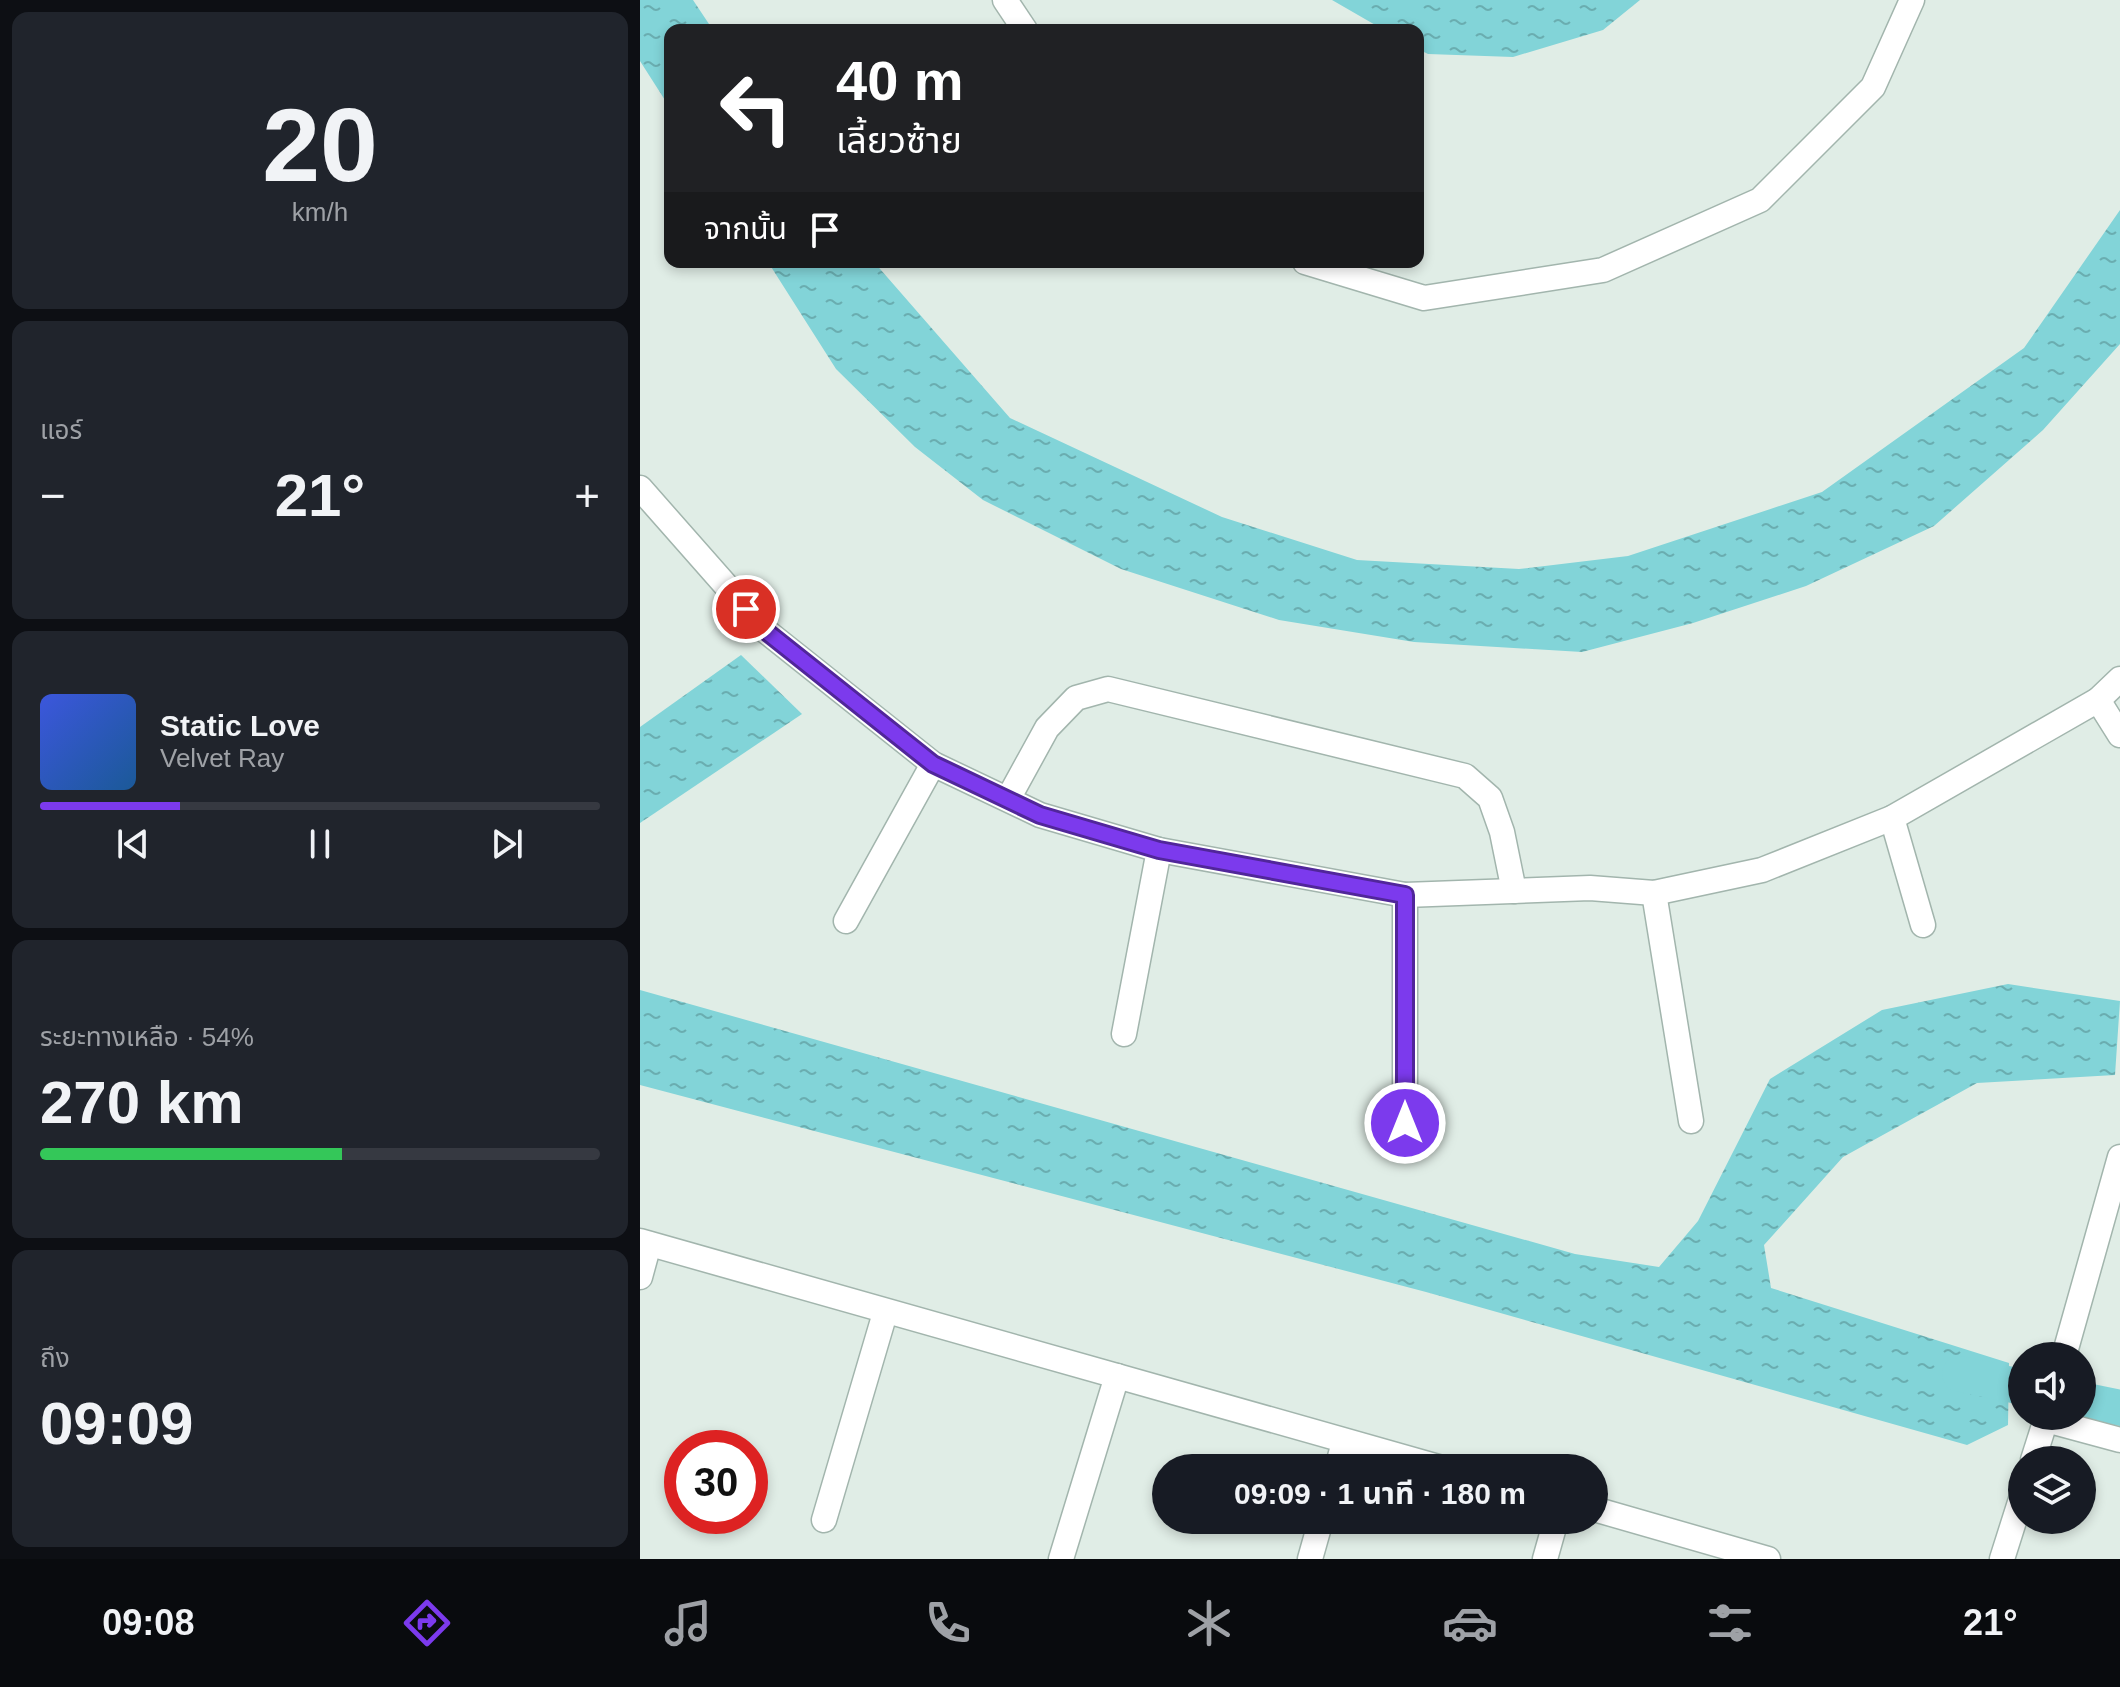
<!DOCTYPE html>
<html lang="th">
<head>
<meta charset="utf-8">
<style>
	:root { --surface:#171b24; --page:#20242c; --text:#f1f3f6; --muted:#9ea1a6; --line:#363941; --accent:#7c3aed }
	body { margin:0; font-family:Arial,"Noto Sans Thai",sans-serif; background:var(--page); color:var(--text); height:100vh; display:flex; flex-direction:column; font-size:30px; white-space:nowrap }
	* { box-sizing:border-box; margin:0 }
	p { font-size:26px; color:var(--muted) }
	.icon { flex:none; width:44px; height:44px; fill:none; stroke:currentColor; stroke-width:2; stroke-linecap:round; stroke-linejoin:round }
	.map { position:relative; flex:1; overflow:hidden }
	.details { display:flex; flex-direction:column; gap:12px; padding:12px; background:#0d0f14; width:640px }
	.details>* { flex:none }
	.top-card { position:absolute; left:24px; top:24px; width:760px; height:244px; border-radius:16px; box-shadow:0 4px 12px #0003; background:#202124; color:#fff; overflow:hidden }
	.tools { position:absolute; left:1368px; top:1342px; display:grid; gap:16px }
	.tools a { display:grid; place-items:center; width:88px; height:88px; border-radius:50%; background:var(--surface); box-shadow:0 4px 12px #0003; font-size:40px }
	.speed { position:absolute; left:24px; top:1430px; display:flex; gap:16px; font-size:40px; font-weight:700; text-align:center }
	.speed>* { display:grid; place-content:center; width:104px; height:104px; border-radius:50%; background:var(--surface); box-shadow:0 4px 12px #0003; line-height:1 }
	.speed .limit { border:12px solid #d22; background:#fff; color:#111 }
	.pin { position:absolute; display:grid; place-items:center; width:68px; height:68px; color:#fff; margin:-34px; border:4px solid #fff; border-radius:50%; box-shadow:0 2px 8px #0007 }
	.me { position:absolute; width:88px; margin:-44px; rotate:0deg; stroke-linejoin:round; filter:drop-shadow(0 0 6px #0008) }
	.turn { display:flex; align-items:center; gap:28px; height:168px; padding:0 40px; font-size:36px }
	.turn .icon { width:104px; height:104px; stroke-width:2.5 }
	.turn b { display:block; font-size:56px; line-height:68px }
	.then { display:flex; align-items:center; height:76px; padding:0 40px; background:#0003; gap:16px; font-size:30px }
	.big { font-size:60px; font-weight:700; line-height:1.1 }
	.details .card { flex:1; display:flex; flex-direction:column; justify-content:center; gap:12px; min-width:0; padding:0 28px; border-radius:16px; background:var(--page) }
	.details .dial { align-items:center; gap:0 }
	.dial b { font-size:104px; line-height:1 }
	.song { display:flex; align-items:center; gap:24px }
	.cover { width:96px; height:96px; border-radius:12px; background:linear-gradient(135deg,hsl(230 70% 55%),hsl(210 70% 35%)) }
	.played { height:8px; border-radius:4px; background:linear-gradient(90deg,var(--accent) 25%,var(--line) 25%) }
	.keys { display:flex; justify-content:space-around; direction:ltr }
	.heat { display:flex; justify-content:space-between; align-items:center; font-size:44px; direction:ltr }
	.charge { height:12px; border-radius:6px; background:linear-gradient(90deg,#34c759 54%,var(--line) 0) }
	.trip { position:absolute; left:512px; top:1454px; width:456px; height:80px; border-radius:40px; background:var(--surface); box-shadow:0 4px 12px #0003; font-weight:700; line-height:80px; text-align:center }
	.tabs { display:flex; height:128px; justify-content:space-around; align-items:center; background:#090b0e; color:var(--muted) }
	.tabs .icon { width:56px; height:56px }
	.tabs .current { color:var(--accent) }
	.tabs b { font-size:36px; color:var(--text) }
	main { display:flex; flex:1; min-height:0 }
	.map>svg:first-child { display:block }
	.water { fill:url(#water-ripples) }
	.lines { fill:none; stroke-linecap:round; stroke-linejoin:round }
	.canal { stroke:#82d4d8; stroke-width:36 }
	.minor-casing { stroke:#a2b5ad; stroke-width:27 }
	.minor { stroke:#fff; stroke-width:24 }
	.route-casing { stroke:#51269a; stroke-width:20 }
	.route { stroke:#7c3aed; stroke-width:14 }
</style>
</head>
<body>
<main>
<section class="details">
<div class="card dial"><b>20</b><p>km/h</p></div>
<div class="card"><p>แอร์</p>
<div class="heat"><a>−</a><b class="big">21°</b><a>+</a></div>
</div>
<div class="card">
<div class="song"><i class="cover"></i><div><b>Static Love</b><p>Velvet Ray</p></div></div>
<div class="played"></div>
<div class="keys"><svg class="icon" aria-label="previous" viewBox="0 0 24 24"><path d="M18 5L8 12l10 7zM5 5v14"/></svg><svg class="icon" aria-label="pause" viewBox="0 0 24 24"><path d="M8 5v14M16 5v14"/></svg><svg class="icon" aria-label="next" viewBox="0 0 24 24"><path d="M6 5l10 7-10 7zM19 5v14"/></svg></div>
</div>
<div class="card"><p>ระยะทางเหลือ · 54%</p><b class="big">270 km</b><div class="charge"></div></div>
<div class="card"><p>ถึง</p><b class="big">09:09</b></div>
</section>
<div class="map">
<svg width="1480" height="1559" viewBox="0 0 1480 1559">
	<defs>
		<pattern id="water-ripples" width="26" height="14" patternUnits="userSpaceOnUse" patternTransform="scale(2)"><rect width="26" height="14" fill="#82d4d8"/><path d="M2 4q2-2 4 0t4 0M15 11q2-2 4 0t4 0" fill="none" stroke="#6aadb0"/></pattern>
	</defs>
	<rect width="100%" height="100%" fill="#e0ede6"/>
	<!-- water -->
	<g class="water">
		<path d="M0 0H53L73 30H30V108L0 61Z"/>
		<path d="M692 0H1000L963 30 873 57 788 54 778 49V30H744Z"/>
		<path d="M1480 210V344L1403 430 1294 526 1166 586 1053 623 942 652 774 642 639 620 481 569 343 500 275 447 196 369 128 262H234L370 418 582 517 717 560 879 569 988 556 1182 492 1384 348Z"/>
		<path d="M101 655 162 714 0 823V727Z"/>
		<path d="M1368 984 1480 1001 1475 1075 1337 1083 1203 1157 1124 1245 1131 1288 1369 1363 1368 1425 1327 1445 786 1292 0 1085V990L935 1254 1019 1267 1058 1221 1130 1079 1242 1010Z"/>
	</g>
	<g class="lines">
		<!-- canal -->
		<g class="canal">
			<path d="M1320 1374 1382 1387"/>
			<path d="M1442 1400 1480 1408"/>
		</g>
		<defs>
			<g id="minor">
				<path d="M365 0 385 30"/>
				<path d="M665 262 784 298 963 270 1120 200 1233 87 1272 0"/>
				<path d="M0 488 127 632 293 764 400 815 519 850 765 895 950 888 1014 893 1122 870 1252 818 1458 700 1480 679"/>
				<path d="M1458 700 1480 735"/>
				<path d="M368 799 407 728 436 698 468 689 825 776 850 798 862 832 874 891"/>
				<path d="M1252 818 1283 925"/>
				<path d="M1014 893 1051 1121"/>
				<path d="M206 921 293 764"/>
				<path d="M484 1034 519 850"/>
				<path d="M765 1123V895"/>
				<path d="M0 1241 802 1468"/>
				<path d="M0 1277 9 1244"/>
				<path d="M1424 1356 1480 1157"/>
				<path d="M1406 1420 1480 1440"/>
				<path d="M1393 1460 1407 1416"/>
				<path d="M697 1468 704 1442"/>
				<path d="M954 1509 1128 1559"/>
				<path d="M184 1520 245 1313"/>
				<path d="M421 1559 477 1376"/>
				<path d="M670 1559 681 1520"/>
				<path d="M905 1559 916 1520"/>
				<path d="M1362 1559 1382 1496"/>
			</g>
		</defs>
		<!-- minor casing -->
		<use href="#minor" class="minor-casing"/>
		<!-- minor -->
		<use href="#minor" class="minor"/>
	</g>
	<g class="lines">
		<defs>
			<path id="route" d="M106 609 127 632 293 764 400 815 519 850 765 895V1123"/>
		</defs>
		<!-- route casing -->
		<use href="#route" class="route-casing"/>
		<!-- route -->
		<use href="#route" class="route"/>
	</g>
</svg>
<div class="tools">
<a><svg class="icon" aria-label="sound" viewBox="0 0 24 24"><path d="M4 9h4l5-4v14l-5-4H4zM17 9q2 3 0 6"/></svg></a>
<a><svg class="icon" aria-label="layers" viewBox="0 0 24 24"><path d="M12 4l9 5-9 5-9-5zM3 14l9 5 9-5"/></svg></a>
</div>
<div class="speed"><div class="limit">30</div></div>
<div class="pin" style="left:106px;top:609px;background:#d93025"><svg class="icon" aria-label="arrive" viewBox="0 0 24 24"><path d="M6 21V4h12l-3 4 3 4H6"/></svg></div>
<svg class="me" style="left:765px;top:1123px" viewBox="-20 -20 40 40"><circle r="17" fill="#7c3aed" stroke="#fff" stroke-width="3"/><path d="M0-11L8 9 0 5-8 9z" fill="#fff"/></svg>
<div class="trip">09:09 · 1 นาที · 180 m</div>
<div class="top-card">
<div class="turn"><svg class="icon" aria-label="left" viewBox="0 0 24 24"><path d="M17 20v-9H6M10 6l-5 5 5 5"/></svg><div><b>40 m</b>เลี้ยวซ้าย</div></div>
<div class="then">จากนั้น<svg class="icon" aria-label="arrive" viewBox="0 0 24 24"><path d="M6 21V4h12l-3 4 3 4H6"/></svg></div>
</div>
</div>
</main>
<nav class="tabs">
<b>09:08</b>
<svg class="icon current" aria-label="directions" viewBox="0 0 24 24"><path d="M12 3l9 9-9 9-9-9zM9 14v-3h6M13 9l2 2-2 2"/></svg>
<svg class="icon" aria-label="music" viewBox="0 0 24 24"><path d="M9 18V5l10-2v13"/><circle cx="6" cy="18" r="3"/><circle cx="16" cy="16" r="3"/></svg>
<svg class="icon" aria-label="phone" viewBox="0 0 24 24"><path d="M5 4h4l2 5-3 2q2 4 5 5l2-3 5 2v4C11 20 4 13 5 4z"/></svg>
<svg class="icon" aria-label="climate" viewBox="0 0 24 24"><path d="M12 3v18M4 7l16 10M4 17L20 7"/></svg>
<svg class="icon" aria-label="car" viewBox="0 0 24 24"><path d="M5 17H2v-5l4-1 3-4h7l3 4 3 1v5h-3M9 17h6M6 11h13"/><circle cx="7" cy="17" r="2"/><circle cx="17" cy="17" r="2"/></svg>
<svg class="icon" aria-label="filters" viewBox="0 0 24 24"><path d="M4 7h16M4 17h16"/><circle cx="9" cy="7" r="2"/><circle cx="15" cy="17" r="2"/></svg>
<b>21°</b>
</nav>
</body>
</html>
